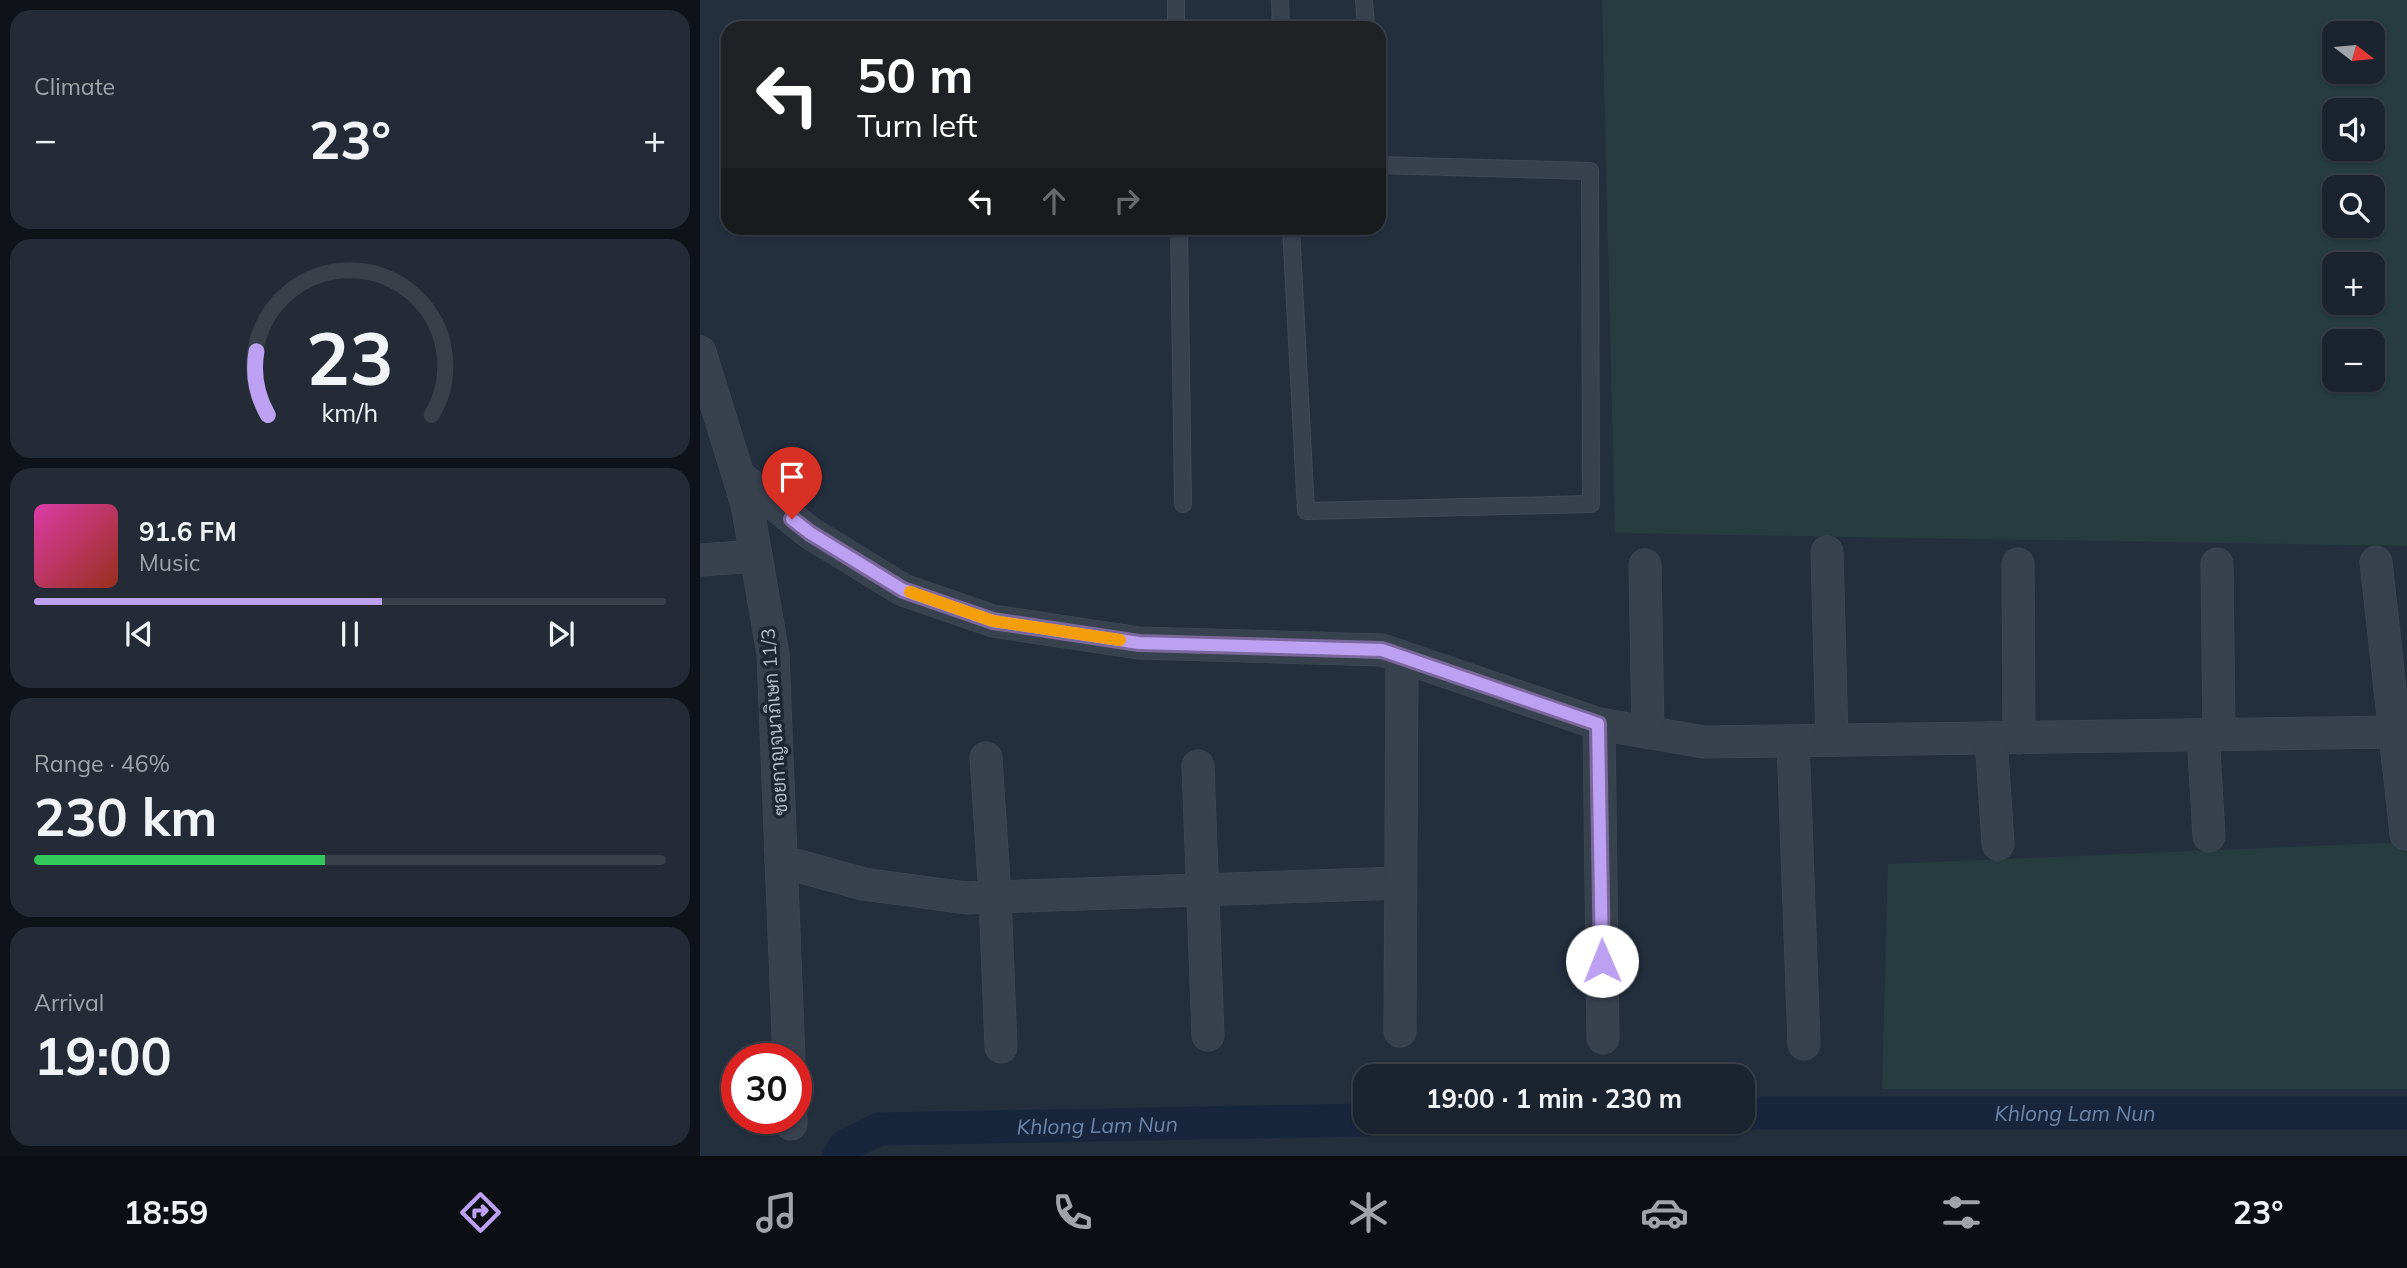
<!DOCTYPE html>
<html lang="en">
<head>
<meta charset="utf-8">
<style>
	:root { --surface:#1b232e; --page:#242b36; --text:#f1f3f6; --muted:#a0a4aa; --line:#39404a; --accent:#bca0f2 }
	body { margin:0; font-family:Mulish,Sarabun,sans-serif; background:var(--page); color:var(--text); height:100vh; display:flex; flex-direction:column; font-size:26px; white-space:nowrap }
	* { box-sizing:border-box; margin:0 }
	p { font-size:23px; color:var(--muted) }
	.icon { flex:none; width:38px; height:38px; fill:none; stroke:currentColor; stroke-width:2; stroke-linecap:round; stroke-linejoin:round }
	.map { position:relative; flex:1; overflow:hidden }
	.details { display:flex; flex-direction:column; gap:10px; padding:10px; background:#0f1319; width:700px }
	.details>* { flex:none }
	.banner { position:absolute; left:21px; top:21px; width:665px; height:214px; border-radius:21px; box-shadow:0 2px 5px #0004,0 0 0 2px var(--line); background:#202124; color:#fff; overflow:hidden }
	.needle { width:46px; rotate:106deg }
	.controls { position:absolute; left:1622px; top:21px; display:grid; gap:14px }
	.controls a { display:grid; place-items:center; width:63px; height:63px; border-radius:14px; background:var(--surface); box-shadow:0 2px 5px #0004,0 0 0 2px var(--line); font-size:35px }
	.speed { position:absolute; left:21px; top:1043px; display:flex; gap:14px; font-size:35px; font-weight:700; text-align:center }
	.speed>* { display:grid; place-content:center; width:91px; height:91px; border-radius:50%; background:var(--surface); box-shadow:0 2px 5px #0004,0 0 0 2px var(--line); line-height:1 }
	.speed .limit { border:10px solid #d22; background:#fff; color:#111 }
	.pin { position:absolute; display:grid; place-items:center; width:60px; height:60px; color:#fff; margin:-72px -30px; border-radius:50% 50% 50% 0; rotate:-45deg; box-shadow:0 0 7px #0007 }
	.pin .icon { rotate:45deg }
	.me { position:absolute; width:77px; margin:-38px; rotate:359deg; stroke-linejoin:round; filter:drop-shadow(0 0 5px #0008) }
	.turn { display:flex; align-items:center; gap:24px; height:147px; padding:0 21px; font-size:32px }
	.turn .icon { width:91px; height:91px; stroke-width:2.5 }
	.turn b { display:block; font-size:49px; line-height:60px }
	.lanes { display:flex; align-items:center; height:66px; padding:0 21px; background:#0003; justify-content:center; gap:35px; direction:ltr }
	.lanes .off { opacity:.35 }
	.big { font-size:52px; font-weight:700; line-height:1.1 }
	.details .widget { flex:1; display:flex; flex-direction:column; justify-content:center; gap:10px; min-width:0; padding:0 24px; border-radius:21px; background:var(--page) }
	.details .dial { align-items:center; gap:0 }
	.dial svg { height:182px; overflow:visible; fill:none; stroke:var(--line); stroke-width:7; stroke-linecap:round; text-anchor:middle }
	.dial text { fill:var(--text); stroke:none }
	.song { display:flex; align-items:center; gap:21px }
	.cover { width:84px; height:84px; border-radius:10px; background:linear-gradient(135deg,hsl(320 70% 55%),hsl(10 70% 35%)) }
	.played { height:7px; border-radius:4px; background:linear-gradient(90deg,var(--accent) 55%,var(--line) 55%) }
	.keys { display:flex; justify-content:space-around; direction:ltr }
	.heat { display:flex; justify-content:space-between; align-items:center; font-size:38px; direction:ltr }
	.charge { height:10px; border-radius:5px; background:linear-gradient(90deg,#34c759 46%,var(--line) 0) }
	.trip { position:absolute; left:653px; top:1064px; width:402px; height:70px; border-radius:21px; background:var(--surface); box-shadow:0 2px 5px #0004,0 0 0 2px var(--line); font-weight:700; line-height:70px; text-align:center }
	.menu { display:flex; height:112px; justify-content:space-around; align-items:center; background:#0b0e12; color:var(--muted) }
	.menu .icon { width:49px; height:49px }
	.menu .active { color:var(--accent) }
	.menu b { font-size:32px; color:var(--text) }
	main { display:flex; flex:1; min-height:0 }
	.map>svg:first-child { display:block }
	.green { fill:#263c3f; fill-rule:evenodd }
	.lines { fill:none; stroke-linecap:round; stroke-linejoin:round }
	.canal { stroke:#17263c; stroke-width:33 }
	.service-casing { stroke:#414a57; stroke-width:18 }
	.minor-casing { stroke:#414a57; stroke-width:33 }
	.service { stroke:#38414e; stroke-width:16 }
	.minor { stroke:#38414e; stroke-width:32 }
	.route-casing { stroke:#7a689d; stroke-width:18 }
	.route { stroke:#bca0f2; stroke-width:12 }
	.slow { stroke:#f59e0b; stroke-width:12 }
	.labels { text-anchor:middle; dominant-baseline:central; stroke-width:7; stroke-linejoin:round; paint-order:stroke }
	.street-label { font-size:19px; fill:#b4bcc9; stroke:#1d2633 }
	.water-label { font-size:21px; font-style:italic; fill:#6d86a8; stroke:#1d2633 }
</style>
</head>
<body>
<main>
<section class="details">
<div class="widget"><p>Climate</p>
<div class="heat"><a>−</a><b class="big">23°</b><a>+</a></div>
</div>
<div class="widget dial"><svg viewBox="0 0 100 80">
<path d="M14 69A42 42 0 1 1 86 69"/>
<path d="M14 69A42 42 0 0 1 9 41" stroke="#bca0f2"/>
<text x="50" y="56" font-size="32" font-weight="700">23</text>
<text x="50" y="72" font-size="11">km/h</text>
</svg></div>
<div class="widget">
<div class="song"><i class="cover"></i><div><b>91.6 FM</b><p>Music</p></div></div>
<div class="played"></div>
<div class="keys"><svg class="icon" aria-label="previous" viewBox="0 0 24 24"><path d="M18 5L8 12l10 7zM5 5v14"/></svg><svg class="icon" aria-label="pause" viewBox="0 0 24 24"><path d="M8 5v14M16 5v14"/></svg><svg class="icon" aria-label="next" viewBox="0 0 24 24"><path d="M6 5l10 7-10 7zM19 5v14"/></svg></div>
</div>
<div class="widget"><p>Range · 46%</p><b class="big">230 km</b><div class="charge"></div></div>
<div class="widget"><p>Arrival</p><b class="big">19:00</b></div>
</section>
<div class="map">
<svg width="1707" height="1156" viewBox="0 0 1707 1156">
	<rect width="100%" height="100%" fill="#242f3e"/>
	<!-- green -->
	<g class="green">
		<path d="M902 0H1707V546L915 533ZM1634 33H1673V72H1634ZM1634 110H1673V149H1634ZM1634 187H1673V226H1634ZM1634 264H1673V303H1634ZM1634 341H1673V380H1634Z"/>
		<path d="M1707 842V1089H1182L1188 864Z"/>
	</g>
	<g class="lines">
		<!-- canal -->
		<g class="canal">
			<path id="s1" d="M1043 1113H1707"/>
			<path id="s2" d="M139 1156 145 1146 179 1129 665 1120"/>
		</g>
		<defs>
			<g id="service">
				<path d="M476 0V28"/>
				<path d="M580 0 581 28"/>
				<path d="M664 0 666 28"/>
				<path d="M479 228 483 504"/>
				<path d="M591 228 606 511 891 504 890 171 679 165"/>
			</g>
			<g id="minor">
				<path d="M0 352 47 504 73 654 89 1059"/>
				<path d="M39 476 110 533 203 590 293 621 439 643 682 650 899 724 1004 742 1695 732"/>
				<path d="M1127 552 1132 740"/>
				<path d="M0 560 56 556"/>
				<path d="M1676 562 1706 834"/>
				<path d="M1318 564 1319 738"/>
				<path d="M1517 564 1519 735"/>
				<path d="M945 565 948 732"/>
				<path d="M899 724 903 1038"/>
				<path d="M1503 735 1509 836"/>
				<path d="M1291 738 1298 844"/>
				<path d="M1093 741 1104 1044"/>
				<path d="M286 758 295 897 301 1047"/>
				<path d="M498 766 508 1035"/>
				<path d="M81 861 163 884 267 898 700 883"/>
				<path d="M700 1031 702 657"/>
				<path d="M91 1118V1124"/>
			</g>
		</defs>
		<!-- service casing -->
		<use href="#service" class="service-casing"/>
		<!-- minor casing -->
		<use href="#minor" class="minor-casing"/>
		<!-- service -->
		<use href="#service" class="service"/>
		<!-- minor -->
		<use href="#minor" class="minor"/>
	</g>
	<g class="lines">
		<defs>
			<path id="route" d="M92 519 110 533 203 590 293 621 439 643 682 650 898 724 902 961"/>
		</defs>
		<!-- route casing -->
		<use href="#route" class="route-casing"/>
		<!-- route -->
		<use href="#route" class="route"/>
		<!-- slow -->
		<path class="slow" d="M210 592 293 621 420 640"/>
	</g>
	<g class="labels">
		<!-- street labels -->
		<g class="street-label">
			<text transform="translate(74 722) rotate(-94)">ซอยกาญจนาภิเษก 11/3</text>
		</g>
		<!-- water labels -->
		<g class="water-label">
			<text stroke="none"><textPath href="#s1" startOffset="332">Khlong Lam Nun</textPath></text>
			<text stroke="none"><textPath href="#s2" startOffset="268">Khlong Lam Nun</textPath></text>
		</g>
	</g>
</svg>
<div class="controls">
<a><svg class="needle" viewBox="-14 -14 28 28"><path d="M0-13l5 13h-10z" fill="#e53935"/><path d="M0 13l5-13h-10z" fill="#a0a4aa"/></svg></a>
<a><svg class="icon" aria-label="sound" viewBox="0 0 24 24"><path d="M4 9h4l5-4v14l-5-4H4zM17 9q2 3 0 6"/></svg></a>
<a><svg class="icon" aria-label="search" viewBox="0 0 24 24"><circle cx="10" cy="10" r="6"/><path d="M15 15l6 6"/></svg></a>
<a>+</a>
<a>−</a>
</div>
<div class="speed"><div class="limit">30</div></div>
<div class="pin" style="left:92px;top:519px;background:#d93025"><svg class="icon" aria-label="arrive" viewBox="0 0 24 24"><path d="M6 21V4h12l-3 4 3 4H6"/></svg></div>
<svg class="me" style="left:902px;top:961px" viewBox="-20 -20 40 40"><circle r="19" fill="#fff"/><path d="M0-13L10 11 0 6-10 11z" fill="#bca0f2"/></svg>
<div class="trip">19:00 · 1 min · 230 m</div>
<div class="banner">
<div class="turn"><svg class="icon" aria-label="left" viewBox="0 0 24 24"><path d="M17 20v-9H6M10 6l-5 5 5 5"/></svg><div><b>50 m</b>Turn left</div></div>
<div class="lanes"><svg class="icon" aria-label="left" viewBox="0 0 24 24"><path d="M17 20v-9H6M10 6l-5 5 5 5"/></svg><svg class="icon off" aria-label="ahead" viewBox="0 0 24 24"><path d="M12 20V5M6 11l6-6 6 6"/></svg><svg class="icon off" aria-label="right" viewBox="0 0 24 24"><path d="M7 20v-9h11M14 6l5 5-5 5"/></svg></div>
</div>
</div>
</main>
<nav class="menu">
<b>18:59</b>
<svg class="icon active" aria-label="directions" viewBox="0 0 24 24"><path d="M12 3l9 9-9 9-9-9zM9 14v-3h6M13 9l2 2-2 2"/></svg>
<svg class="icon" aria-label="music" viewBox="0 0 24 24"><path d="M9 18V5l10-2v13"/><circle cx="6" cy="18" r="3"/><circle cx="16" cy="16" r="3"/></svg>
<svg class="icon" aria-label="phone" viewBox="0 0 24 24"><path d="M5 4h4l2 5-3 2q2 4 5 5l2-3 5 2v4C11 20 4 13 5 4z"/></svg>
<svg class="icon" aria-label="climate" viewBox="0 0 24 24"><path d="M12 3v18M4 7l16 10M4 17L20 7"/></svg>
<svg class="icon" aria-label="car" viewBox="0 0 24 24"><path d="M5 17H2v-5l4-1 3-4h7l3 4 3 1v5h-3M9 17h6M6 11h13"/><circle cx="7" cy="17" r="2"/><circle cx="17" cy="17" r="2"/></svg>
<svg class="icon" aria-label="filters" viewBox="0 0 24 24"><path d="M4 7h16M4 17h16"/><circle cx="9" cy="7" r="2"/><circle cx="15" cy="17" r="2"/></svg>
<b>23°</b>
</nav>
</body>
</html>
